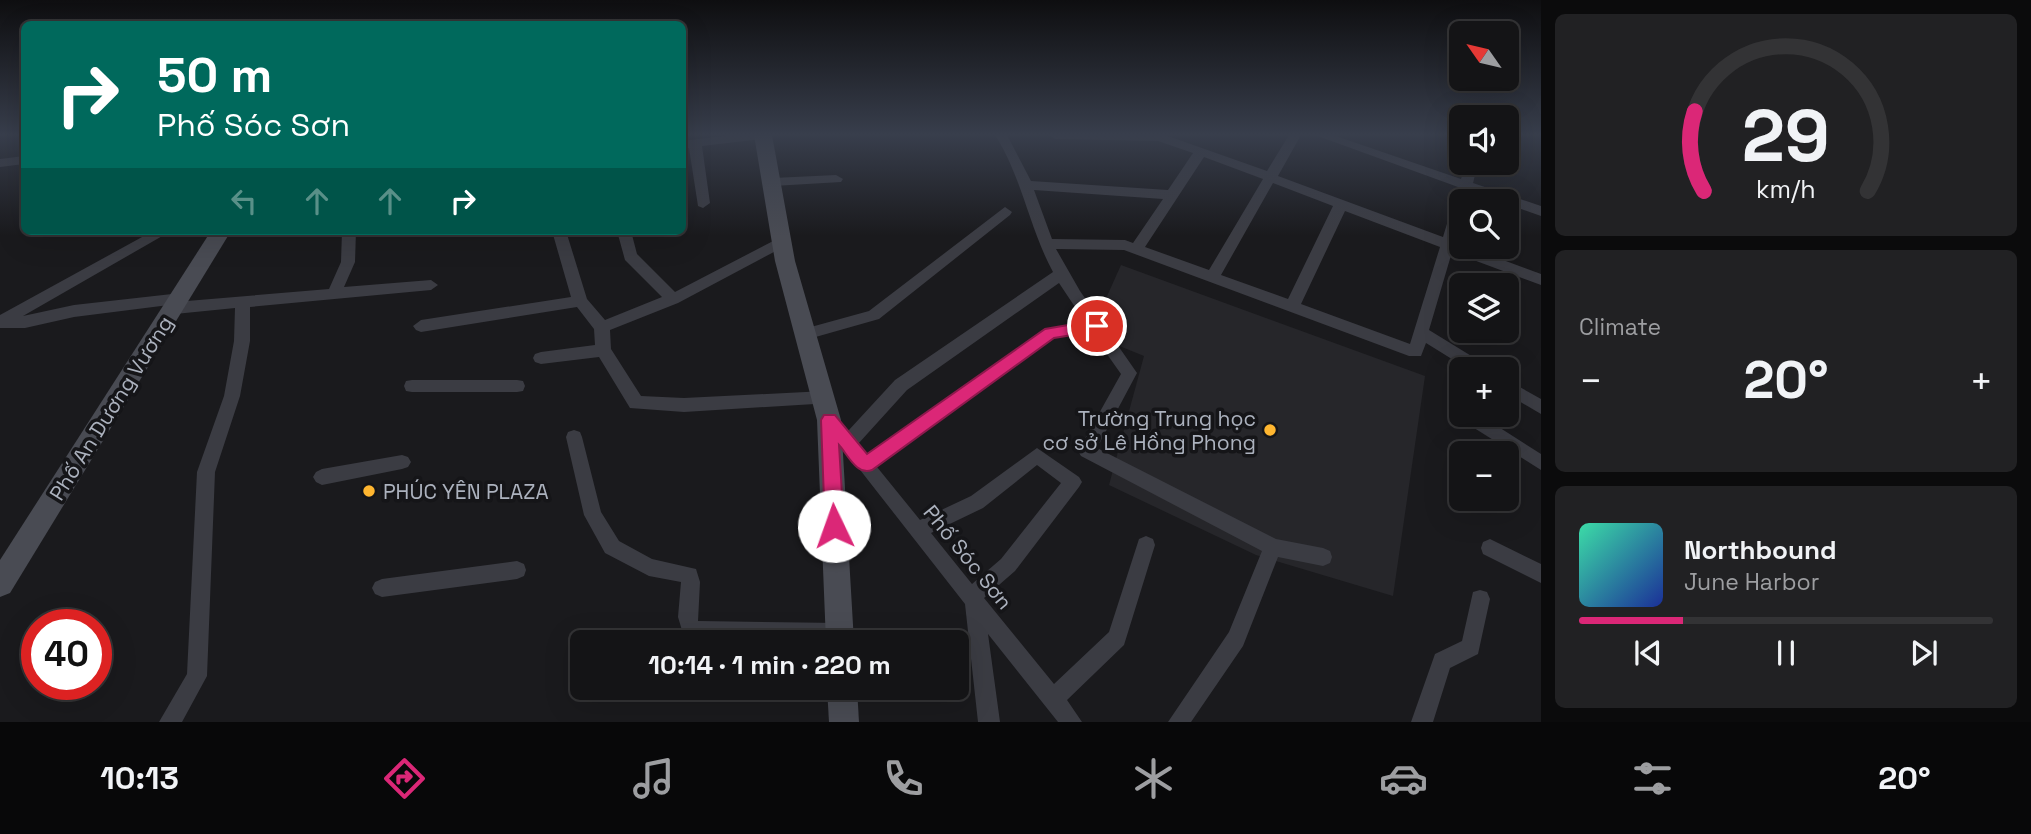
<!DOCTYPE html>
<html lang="en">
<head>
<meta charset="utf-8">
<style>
	:root { --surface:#141416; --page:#212123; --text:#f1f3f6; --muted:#9d9ea1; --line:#333335; --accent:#db2777 }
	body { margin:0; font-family:"Space Grotesk",sans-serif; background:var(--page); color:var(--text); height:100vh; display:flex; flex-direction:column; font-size:26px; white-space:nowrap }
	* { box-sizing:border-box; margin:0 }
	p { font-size:23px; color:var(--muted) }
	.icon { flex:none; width:38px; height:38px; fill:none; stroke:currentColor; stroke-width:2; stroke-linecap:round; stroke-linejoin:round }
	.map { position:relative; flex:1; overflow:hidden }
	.side { display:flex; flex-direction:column; gap:14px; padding:14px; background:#0b0b0c; width:490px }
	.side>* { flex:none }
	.banner { position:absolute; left:21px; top:21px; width:665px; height:214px; border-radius:10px; box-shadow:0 7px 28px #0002,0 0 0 2px var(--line); background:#00695c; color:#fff; overflow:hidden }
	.needle { width:46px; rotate:304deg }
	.tools { position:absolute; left:1449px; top:21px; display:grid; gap:14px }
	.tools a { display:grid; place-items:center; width:70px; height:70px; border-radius:10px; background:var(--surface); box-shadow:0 7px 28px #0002,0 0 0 2px var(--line); font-size:35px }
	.speed { position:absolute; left:21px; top:609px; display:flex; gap:14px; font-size:35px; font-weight:700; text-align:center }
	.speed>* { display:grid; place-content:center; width:91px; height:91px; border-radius:50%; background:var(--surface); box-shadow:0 7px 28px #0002,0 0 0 2px var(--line); line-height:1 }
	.speed .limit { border:10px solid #d22; background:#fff; color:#111 }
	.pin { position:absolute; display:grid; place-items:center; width:60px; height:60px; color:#fff; margin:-30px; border:4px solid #fff; border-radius:50%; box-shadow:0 2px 7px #0007 }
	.me { position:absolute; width:77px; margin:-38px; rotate:357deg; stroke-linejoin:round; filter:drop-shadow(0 0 5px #0008) }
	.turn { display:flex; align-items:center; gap:24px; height:147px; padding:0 21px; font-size:32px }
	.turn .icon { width:91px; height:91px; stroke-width:2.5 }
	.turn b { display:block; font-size:49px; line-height:60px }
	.lanes { display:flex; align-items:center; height:66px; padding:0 21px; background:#0003; justify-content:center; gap:35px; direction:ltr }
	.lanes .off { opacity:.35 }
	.big { font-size:52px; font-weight:800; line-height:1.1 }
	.side .widget { flex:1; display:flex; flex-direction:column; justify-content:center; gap:10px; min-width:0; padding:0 24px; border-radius:10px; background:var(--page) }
	.side .dial { align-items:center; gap:0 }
	.dial svg { height:182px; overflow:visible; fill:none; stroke:var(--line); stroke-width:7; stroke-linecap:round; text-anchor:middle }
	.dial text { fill:var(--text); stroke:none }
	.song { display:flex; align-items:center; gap:21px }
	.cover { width:84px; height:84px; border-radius:10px; background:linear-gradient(135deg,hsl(160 70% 55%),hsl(230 70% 35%)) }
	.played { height:7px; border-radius:4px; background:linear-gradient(90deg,var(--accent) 25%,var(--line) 25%) }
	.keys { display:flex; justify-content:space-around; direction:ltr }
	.heat { display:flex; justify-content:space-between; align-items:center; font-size:38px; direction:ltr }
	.trip { position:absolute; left:570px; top:630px; width:399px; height:70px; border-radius:10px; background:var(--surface); box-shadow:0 7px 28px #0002,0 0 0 2px var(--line); font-weight:800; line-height:70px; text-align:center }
	.tab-bar { display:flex; height:112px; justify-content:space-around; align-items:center; background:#080809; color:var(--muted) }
	.tab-bar .icon { width:49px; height:49px }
	.tab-bar .on { color:var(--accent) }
	.tab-bar b { font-size:32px; color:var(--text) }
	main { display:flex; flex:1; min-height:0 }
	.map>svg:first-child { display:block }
	.built { fill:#26262a }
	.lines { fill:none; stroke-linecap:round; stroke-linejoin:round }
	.street { fill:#3b3c43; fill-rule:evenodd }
	.secondary { fill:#494b53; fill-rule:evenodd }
	.route { fill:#db2777; stroke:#8e194d; stroke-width:2 }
	.poi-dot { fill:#ffb630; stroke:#151518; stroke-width:2.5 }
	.labels { text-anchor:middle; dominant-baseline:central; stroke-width:7; stroke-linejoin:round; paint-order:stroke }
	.street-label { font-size:21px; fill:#acb2be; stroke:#151518 }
	.poi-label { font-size:21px; fill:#acb2be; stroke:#151518; text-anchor:end }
</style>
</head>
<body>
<main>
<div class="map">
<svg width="1541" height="722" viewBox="0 0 1541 722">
	<rect width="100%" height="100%" fill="#1a1a1d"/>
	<!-- built -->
	<path class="built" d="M1121 265 1425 376 1393 596 1256 555 1109 485 1144 356 1090 334Z"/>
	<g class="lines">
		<!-- street -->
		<g class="street">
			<path d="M731 135H768L762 139 702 146 710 203 703 208 698 206 689 148 682 149V141Z"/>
			<path d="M995 135H1007L1031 181 1168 190 1193 153 1158 141 1055 139 1049 135H1165L1267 171 1289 135H1301L1278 176 1443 237 1458 187 1315 135H1333L1461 179 1466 163H1478L1473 183 1541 206V216L1507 204V201H1499L1470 191 1467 201H1461V221L1455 242 1461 247H1468L1541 274V285L1452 252 1429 330 1486 365 1488 369H1468L1426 343 1421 356H1409L1124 250 1056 249 1080 291 1137 373 1097 448 1276 539 1323 548 1330 551 1332 557 1330 563 1323 566 1278 557 1243 646 1191 722H1168L1229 632 1262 551 1081 456 1078 451 1121 374 1092 333 1054 338 877 467 920 520 971 496 1037 448 1079 477 1082 482 1079 487 1015 571 984 598 1054 684 1109 632 1139 539 1146 536 1153 539 1155 545 1124 645 1067 700 1082 722H1058L988 634 1000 722H978L965 604 821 420 823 415C836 411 841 423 848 431L895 380 1053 272C1029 228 1022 177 995 135ZM1204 157 1263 179 1209 270 1145 247ZM1273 183 1333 206 1288 299 1221 275ZM1034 190 1163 199 1133 243 1125 240 1052 239ZM1345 211 1440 247 1410 344 1301 304ZM1059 283 1085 322 1045 329 867 455 858 444 907 390ZM1037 465 1061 483 1001 559 972 584 931 533 983 508Z"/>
			<path d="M24 156V164L0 167V159Z"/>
			<path d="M836 175 843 179 841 182 773 186 766 182 773 178Z"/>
			<path d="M1005 207 1012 212 1010 215 879 319 805 340 800 338 797 334 800 330 869 311Z"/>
			<path d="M153 231H171L23 316 74 305 181 293 186 294 188 298 187 301 329 289 341 262 342 231H356L355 262 344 287 431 280 438 285 431 290 250 307V341L240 396 215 472 207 676 182 722H159L187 674 197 472 224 396 234 341 235 308 175 314 170 312 169 305 74 317 25 328H0V315Z"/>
			<path d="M552 231H566L587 299 605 320 662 297 625 260 617 231H631L637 254 675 292 777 239H787L789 242 787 245 678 303 610 330 611 349 641 396 684 398 825 391 831 393 833 398 831 403 684 412 630 408 599 357 541 364 535 362 533 358 535 354 541 352 595 345 594 329 577 307 421 332 416 330 413 326 421 320 571 297Z"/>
			<path d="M412 380H517L523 381 525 386 523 391 517 392H412L406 391 404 386 406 381Z"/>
			<path d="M1507 380 1541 399V414L1507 394Z"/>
			<path d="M1461 415H1480L1541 454V470L1463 421Z"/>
			<path d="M574 430 580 432 582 437 601 512 619 541 652 559 696 569 700 582 698 621 839 623 846 626 849 633 846 640 840 642H712L684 637 678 617 681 582 649 576 605 553 584 515 566 437 568 432Z"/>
			<path d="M402 455 408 457 411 462 408 467 402 469 322 485 316 482 313 477 316 472 322 469Z"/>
			<path d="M1490 539 1541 564V583L1483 554 1481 548 1483 542Z"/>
			<path d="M517 561 524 564 526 570 524 576 517 579 382 597 375 594 372 588 375 582 382 579Z"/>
			<path d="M1480 590 1487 592 1490 599 1478 654 1450 668 1433 722H1411L1435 654 1462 641 1473 592Z"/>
		</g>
		<!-- secondary -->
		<g class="secondary">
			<path d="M754 135H772L795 261 841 420 854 642H826L817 420 775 261Z"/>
			<path d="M211 231H231L10 593 0 597V560Z"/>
			<path d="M827 688H857L859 722H829Z"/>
		</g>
	</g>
	<!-- sky -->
	<linearGradient id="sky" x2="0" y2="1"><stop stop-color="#0e0e10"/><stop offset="0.57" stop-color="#383e4c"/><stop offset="1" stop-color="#383e4c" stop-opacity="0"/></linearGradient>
	<rect width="1541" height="236" fill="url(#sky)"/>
	<!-- route -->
	<path class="route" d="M1097 320 1103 322 1105 326 1103 330 1054 338 872 470C857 476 848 455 839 445L844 526 841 532 834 535 828 532 825 526 821 420 824 415H835L867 454 1045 329Z"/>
	<!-- markers -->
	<g class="poi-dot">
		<circle cx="1270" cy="430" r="7"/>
		<circle cx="369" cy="491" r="7"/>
	</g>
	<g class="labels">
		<!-- street labels -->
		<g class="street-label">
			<text transform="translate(111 408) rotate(-58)">Phố An Dương Vương</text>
			<text transform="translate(968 557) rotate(51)">Phố Sóc Sơn</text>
		</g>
		<!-- poi labels -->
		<g class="poi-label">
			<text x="1256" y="418">Trường Trung học<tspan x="1256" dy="24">cơ sở Lê Hồng Phong</tspan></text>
			<text x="383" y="491" text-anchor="start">PHÚC YÊN PLAZA</text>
		</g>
	</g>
</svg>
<div class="tools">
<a><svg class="needle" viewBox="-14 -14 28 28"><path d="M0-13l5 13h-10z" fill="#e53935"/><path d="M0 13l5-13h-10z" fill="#9d9ea1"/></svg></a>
<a><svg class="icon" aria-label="sound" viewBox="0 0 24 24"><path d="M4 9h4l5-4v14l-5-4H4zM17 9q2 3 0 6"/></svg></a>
<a><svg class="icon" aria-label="search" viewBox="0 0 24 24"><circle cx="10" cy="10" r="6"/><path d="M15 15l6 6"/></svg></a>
<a><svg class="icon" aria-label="layers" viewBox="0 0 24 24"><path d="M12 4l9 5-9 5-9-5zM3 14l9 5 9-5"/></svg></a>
<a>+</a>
<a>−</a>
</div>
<div class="speed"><div class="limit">40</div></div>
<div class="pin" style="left:1097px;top:326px;background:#d93025"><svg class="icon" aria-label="arrive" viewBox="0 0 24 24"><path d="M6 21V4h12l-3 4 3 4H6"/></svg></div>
<svg class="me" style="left:834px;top:526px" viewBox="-20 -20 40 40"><circle r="19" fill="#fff"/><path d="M0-13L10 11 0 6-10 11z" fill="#db2777"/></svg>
<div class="trip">10:14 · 1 min · 220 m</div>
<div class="banner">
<div class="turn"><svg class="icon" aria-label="right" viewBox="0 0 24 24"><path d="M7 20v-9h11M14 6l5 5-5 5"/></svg><div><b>50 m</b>Phố Sóc Sơn</div></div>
<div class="lanes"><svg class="icon off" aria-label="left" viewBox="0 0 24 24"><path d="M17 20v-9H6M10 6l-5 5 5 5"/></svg><svg class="icon off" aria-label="ahead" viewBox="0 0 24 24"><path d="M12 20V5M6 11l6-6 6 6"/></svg><svg class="icon off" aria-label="ahead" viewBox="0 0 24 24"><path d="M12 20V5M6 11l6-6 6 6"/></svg><svg class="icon" aria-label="right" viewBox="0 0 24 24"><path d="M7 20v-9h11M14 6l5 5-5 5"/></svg></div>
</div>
</div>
<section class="side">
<div class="widget dial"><svg viewBox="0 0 100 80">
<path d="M14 69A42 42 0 1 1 86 69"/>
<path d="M14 69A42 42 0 0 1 10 34" stroke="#db2777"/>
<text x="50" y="56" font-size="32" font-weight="700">29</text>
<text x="50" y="72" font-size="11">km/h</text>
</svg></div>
<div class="widget"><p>Climate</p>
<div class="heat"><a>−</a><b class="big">20°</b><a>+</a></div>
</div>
<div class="widget">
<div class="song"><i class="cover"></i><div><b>Northbound</b><p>June Harbor</p></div></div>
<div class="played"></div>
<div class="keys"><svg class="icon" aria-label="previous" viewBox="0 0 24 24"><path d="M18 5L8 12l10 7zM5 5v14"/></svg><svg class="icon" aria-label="pause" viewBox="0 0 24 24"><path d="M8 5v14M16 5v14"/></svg><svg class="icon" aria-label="next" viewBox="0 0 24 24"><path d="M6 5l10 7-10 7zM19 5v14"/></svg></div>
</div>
</section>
</main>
<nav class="tab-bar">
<b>10:13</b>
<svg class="icon on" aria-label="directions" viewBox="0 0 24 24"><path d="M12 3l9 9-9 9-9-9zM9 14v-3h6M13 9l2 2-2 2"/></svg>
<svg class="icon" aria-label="music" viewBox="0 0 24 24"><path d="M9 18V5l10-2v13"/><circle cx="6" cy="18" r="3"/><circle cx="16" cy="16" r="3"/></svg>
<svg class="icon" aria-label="phone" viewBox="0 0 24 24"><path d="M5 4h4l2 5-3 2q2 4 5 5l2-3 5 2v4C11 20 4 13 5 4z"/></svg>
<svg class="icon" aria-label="climate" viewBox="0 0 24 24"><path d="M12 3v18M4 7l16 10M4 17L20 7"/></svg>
<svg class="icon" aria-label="car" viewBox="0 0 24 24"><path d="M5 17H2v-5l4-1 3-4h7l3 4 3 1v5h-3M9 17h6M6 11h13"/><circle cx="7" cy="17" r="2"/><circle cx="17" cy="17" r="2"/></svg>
<svg class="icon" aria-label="filters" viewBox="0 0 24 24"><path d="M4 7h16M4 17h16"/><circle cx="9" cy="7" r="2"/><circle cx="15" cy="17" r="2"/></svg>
<b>20°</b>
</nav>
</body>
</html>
